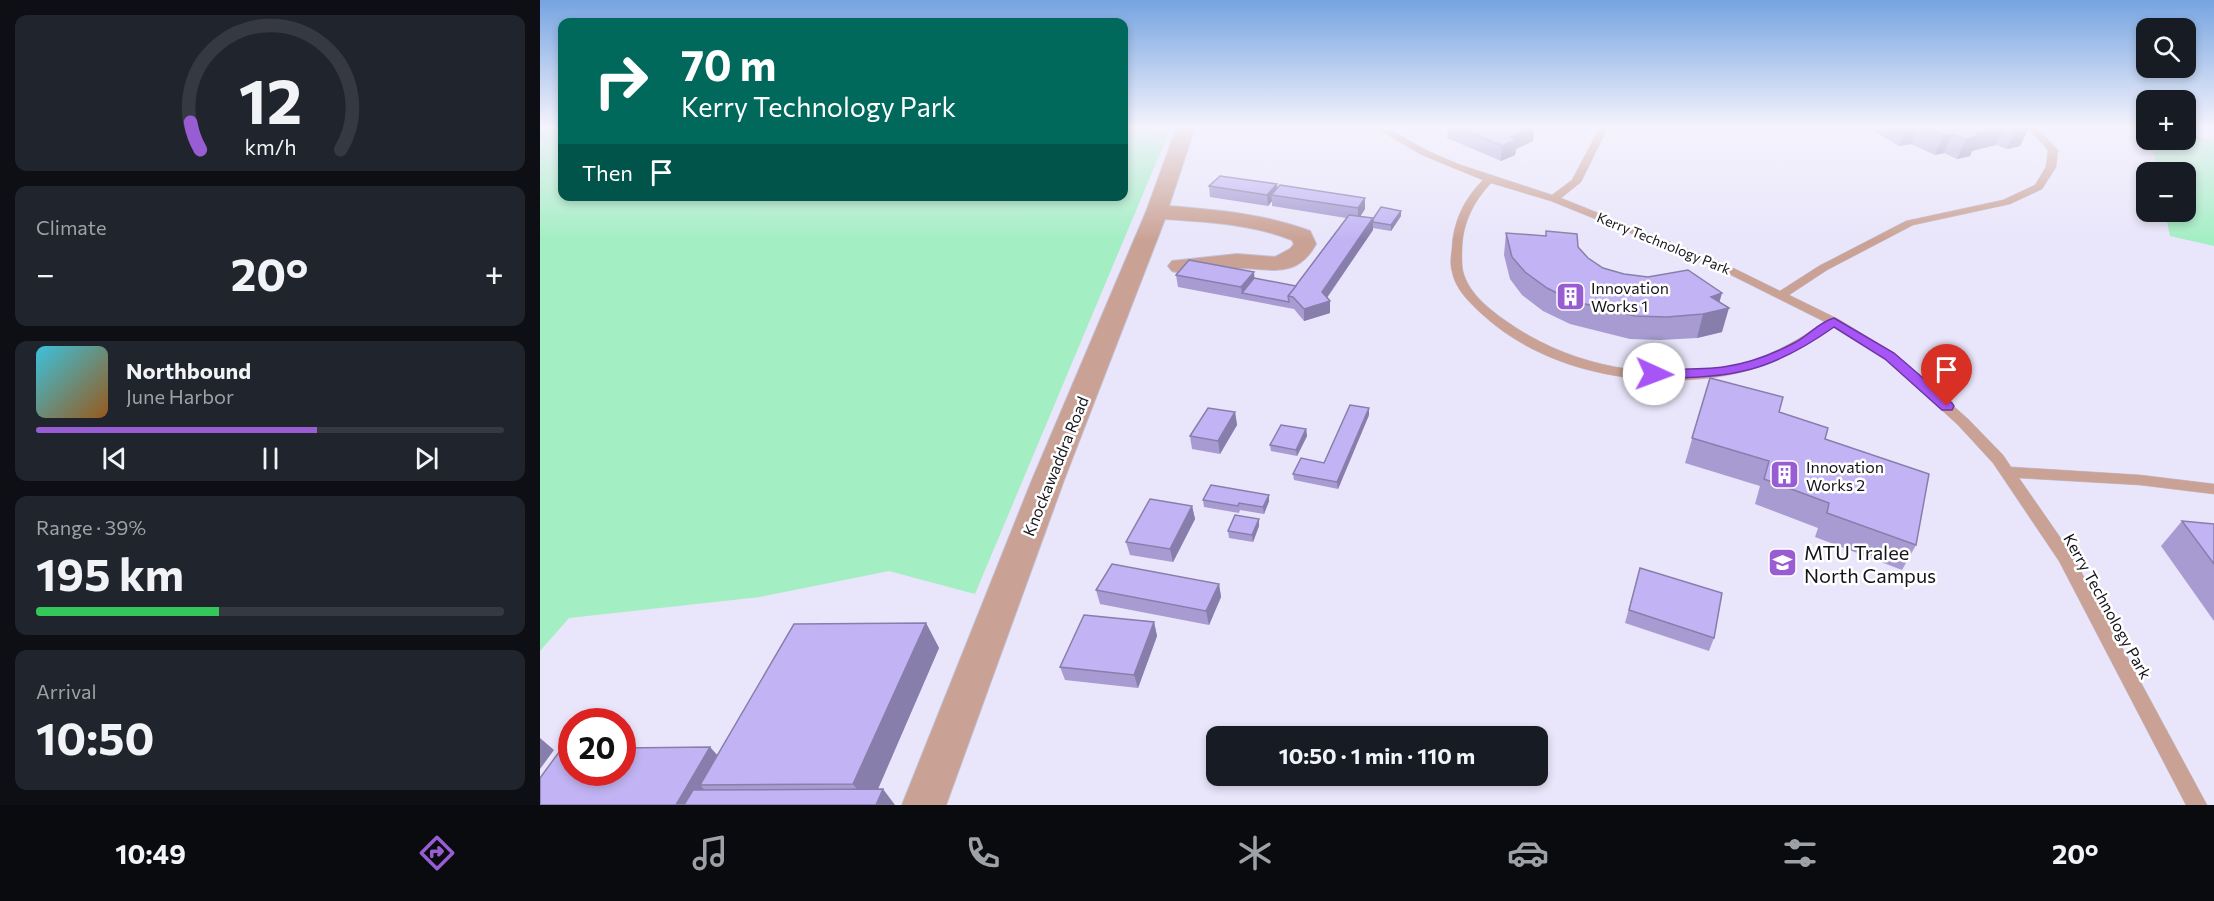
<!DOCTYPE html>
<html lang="en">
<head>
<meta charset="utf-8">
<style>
	:root { --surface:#171b24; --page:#20242c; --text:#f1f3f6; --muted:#9ea1a6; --line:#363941; --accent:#985cd3 }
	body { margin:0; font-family:Commissioner,sans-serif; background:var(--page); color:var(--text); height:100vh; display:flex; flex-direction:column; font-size:22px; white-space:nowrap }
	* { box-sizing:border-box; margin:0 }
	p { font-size:20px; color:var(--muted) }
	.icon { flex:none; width:33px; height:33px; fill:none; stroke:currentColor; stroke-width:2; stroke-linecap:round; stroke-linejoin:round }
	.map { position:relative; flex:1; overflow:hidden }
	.side { display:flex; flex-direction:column; gap:15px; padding:15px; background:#0d0f14; width:540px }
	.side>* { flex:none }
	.banner { position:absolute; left:18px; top:18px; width:570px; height:183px; border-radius:12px; box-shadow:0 3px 9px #0003; background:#00695c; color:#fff; overflow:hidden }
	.controls { position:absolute; left:1596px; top:18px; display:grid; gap:12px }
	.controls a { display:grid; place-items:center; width:60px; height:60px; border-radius:12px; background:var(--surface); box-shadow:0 3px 9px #0003; font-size:30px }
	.speed { position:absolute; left:18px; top:708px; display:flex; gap:12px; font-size:30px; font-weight:700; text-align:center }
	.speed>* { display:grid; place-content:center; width:78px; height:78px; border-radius:50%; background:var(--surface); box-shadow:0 3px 9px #0003; line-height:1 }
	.speed .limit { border:9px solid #d22; background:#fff; color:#111 }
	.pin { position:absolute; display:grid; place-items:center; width:51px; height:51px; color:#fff; margin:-62px -26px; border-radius:50% 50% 50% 0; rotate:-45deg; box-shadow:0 0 6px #0007 }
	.pin .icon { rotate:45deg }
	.me { position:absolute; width:66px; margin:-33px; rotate:92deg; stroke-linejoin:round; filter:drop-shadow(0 0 4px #0008) }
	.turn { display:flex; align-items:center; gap:21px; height:126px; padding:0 24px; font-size:27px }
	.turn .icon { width:78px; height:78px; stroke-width:2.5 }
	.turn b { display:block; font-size:42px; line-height:51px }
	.then { display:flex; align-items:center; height:57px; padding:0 24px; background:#0003; gap:12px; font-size:22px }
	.big { font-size:45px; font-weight:700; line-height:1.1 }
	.side .widget { flex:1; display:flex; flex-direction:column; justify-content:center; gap:9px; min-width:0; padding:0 21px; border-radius:12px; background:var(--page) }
	.side .dial { align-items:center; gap:0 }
	.dial svg { height:156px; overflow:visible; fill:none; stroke:var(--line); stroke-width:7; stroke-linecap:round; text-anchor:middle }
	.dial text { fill:var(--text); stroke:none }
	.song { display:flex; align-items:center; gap:18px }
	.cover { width:72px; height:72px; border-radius:9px; background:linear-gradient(135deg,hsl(190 70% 55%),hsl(30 70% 35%)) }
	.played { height:6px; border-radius:3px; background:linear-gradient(90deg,var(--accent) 60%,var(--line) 60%) }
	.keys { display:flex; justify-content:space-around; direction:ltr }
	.heat { display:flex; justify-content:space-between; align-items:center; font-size:33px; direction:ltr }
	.charge { height:9px; border-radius:4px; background:linear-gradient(90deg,#34c759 39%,var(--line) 0) }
	.trip { position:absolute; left:666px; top:726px; width:342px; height:60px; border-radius:12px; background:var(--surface); box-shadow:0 3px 9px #0003; font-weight:700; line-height:60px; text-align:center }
	.tabs { display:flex; height:96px; justify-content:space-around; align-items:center; background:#090b0e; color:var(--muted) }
	.tabs .icon { width:42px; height:42px }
	.tabs .current { color:var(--accent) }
	.tabs b { font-size:27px; color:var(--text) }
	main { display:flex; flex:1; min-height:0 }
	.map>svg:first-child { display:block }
	.green { fill:#a3eec3 }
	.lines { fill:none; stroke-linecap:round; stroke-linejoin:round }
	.service-casing { stroke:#c3bfd2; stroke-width:1 }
	.minor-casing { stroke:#c3bfd2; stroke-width:2 }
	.service { fill:#caa295; fill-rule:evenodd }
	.minor { fill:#caa295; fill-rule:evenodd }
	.wall { fill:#a79bd2 }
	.shaded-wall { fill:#887eab }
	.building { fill:#c2b4f4; stroke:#887eab; stroke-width:1.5 }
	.route { fill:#a855f7; stroke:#6d37a1; stroke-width:1.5 }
	.labels { text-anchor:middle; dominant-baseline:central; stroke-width:5; stroke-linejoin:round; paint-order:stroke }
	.far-street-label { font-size:14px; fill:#15141b; stroke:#fff }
	.poi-label { font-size:16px; fill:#15141b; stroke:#fff; text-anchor:start }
	.street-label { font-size:16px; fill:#15141b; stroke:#fff }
	.near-poi-label { font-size:20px; fill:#15141b; stroke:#fff; text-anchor:start }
</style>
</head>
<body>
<main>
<section class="side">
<div class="widget dial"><svg viewBox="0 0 100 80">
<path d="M14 69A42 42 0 1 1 86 69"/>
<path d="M14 69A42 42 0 0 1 9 55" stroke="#985cd3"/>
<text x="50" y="56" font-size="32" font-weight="700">12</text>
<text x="50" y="72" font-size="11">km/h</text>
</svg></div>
<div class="widget"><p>Climate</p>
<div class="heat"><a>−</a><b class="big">20°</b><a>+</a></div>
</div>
<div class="widget">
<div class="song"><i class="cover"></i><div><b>Northbound</b><p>June Harbor</p></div></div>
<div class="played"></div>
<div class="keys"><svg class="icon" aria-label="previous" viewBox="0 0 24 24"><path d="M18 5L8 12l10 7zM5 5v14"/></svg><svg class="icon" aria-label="pause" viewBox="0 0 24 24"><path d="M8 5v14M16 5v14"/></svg><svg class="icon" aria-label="next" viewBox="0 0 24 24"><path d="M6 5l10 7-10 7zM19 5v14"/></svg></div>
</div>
<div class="widget"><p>Range · 39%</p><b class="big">195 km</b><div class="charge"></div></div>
<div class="widget"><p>Arrival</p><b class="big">10:50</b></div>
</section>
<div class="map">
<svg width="1674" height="805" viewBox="0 0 1674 805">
	<rect width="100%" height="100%" fill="#e9e5fa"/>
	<!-- green -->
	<g class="green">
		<path d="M0 127H22V196H584V127L629 132 435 594 349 571 220 597 29 618 0 651Z"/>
		<path d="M1646 135 1674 140V246L1630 236 1625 212H1646V172H1618L1611 140H1646Z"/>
	</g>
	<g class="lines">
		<defs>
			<path id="service" d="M834 127H845L888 151 918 164 1012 195 1032 180 1060 127H1068L1041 182 1021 198 1187 265 1240 291 1279 266 1366 221 1463 200 1495 185 1506 167 1508 150 1487 127H1496L1518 150 1516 167 1502 189 1470 204 1373 225 1287 270 1249 295 1298 319 1354 353 1428 419 1463 455 1471 467 1600 475 1674 484V494L1600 485 1479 478 1531 553 1667 805H1646L1519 561 1453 463 1418 425 1346 359 1294 327C1256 353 1216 373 1169 378 1092 387 1002 369 943 315 930 303 915 289 912 271 910 264 911 256 912 249 913 222 924 199 943 180L882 155ZM951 183 1011 201 1179 269 1285 322C1250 346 1212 366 1169 370 1097 378 1025 363 966 321 949 309 931 295 924 275 921 266 922 256 922 247 923 222 934 201 951 183Z"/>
			<path id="minor" d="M637 127H655L629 206C677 210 725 214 770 231L776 244C756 280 731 268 697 268 678 268 659 271 640 273L632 271 628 266 632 261 697 254 735 257 750 249 754 244 752 240C712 224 668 222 625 219L524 480 406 805H362L492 480 606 212Z"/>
		</defs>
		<!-- service casing -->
		<use href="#service" class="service-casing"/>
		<!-- minor casing -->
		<use href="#minor" class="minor-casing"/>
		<!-- service -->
		<use href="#service" class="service"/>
		<!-- minor -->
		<use href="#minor" class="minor"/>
	</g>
	<!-- wall -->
	<g class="wall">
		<path d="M908 127H994L993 141 976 149 975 155 961 161 907 138Z"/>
		<path d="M1327 127H1489L1480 146 1467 149 1456 145 1450 146 1432 151 1430 156 1417 159 1404 153 1395 155 1371 144 1359 146Z"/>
		<path d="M669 186 737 189 825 209 820 216 833 218 861 216 851 231 833 228V230L787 298 790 301V313L764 321 754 309 638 287 636 275 714 272V278L756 286 806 218 732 206V201L728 206 670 197Z"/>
		<path d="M966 233 1038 247 1048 258 1063 268 1179 303 1182 332 1157 338 1121 340 1090 339 1030 324 1003 311 982 295 970 279 964 255Z"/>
		<path d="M1170 378 1285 439 1376 545 1362 570 1275 537 1278 528 1215 504 1220 486 1145 463Z"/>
		<path d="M695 412 697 425 680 454 652 449 650 436Z"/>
		<path d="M829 415 798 489 754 480 753 474 784 463Z"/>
		<path d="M766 429 767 436 757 456 731 451 730 445Z"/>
		<path d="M663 500 729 501 724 514 700 510 699 513 664 507Z"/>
		<path d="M652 506 655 519 633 562 590 555 586 542Z"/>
		<path d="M1642 521 1674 524V621L1621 546Z"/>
		<path d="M719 526 713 542 689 538 688 531Z"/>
		<path d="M1100 568 1174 638 1169 651 1085 623Z"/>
		<path d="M679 584 681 597 669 625 560 604 556 590Z"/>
		<path d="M614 622 617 636 598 688 525 680 520 667Z"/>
		<path d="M386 623 399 648 338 789 0 805 177 755Z"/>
	</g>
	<!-- shaded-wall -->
	<g class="shaded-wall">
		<path d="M992 127H994L993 141 976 149 975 155 961 161 962 146 970 137Z"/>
		<path d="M1367 127H1378L1371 144 1359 146Z"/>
		<path d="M1457 127H1465L1456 145 1432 151 1430 156 1417 159 1426 139 1435 134Z"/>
		<path d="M1486 127H1489L1480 146 1467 149 1476 129Z"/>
		<path d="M1412 134 1404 153 1395 155 1403 135Z"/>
		<path d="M737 184V195H731L732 201 728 206 727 195Z"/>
		<path d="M825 198V209L818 220V208Z"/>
		<path d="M861 211V216L851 231V225Z"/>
		<path d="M833 218V230L783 303 790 301V313L764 321V309L782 292Z"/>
		<path d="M714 272 715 284 702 293 703 299 701 287Z"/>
		<path d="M1182 293 1177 311 1189 308 1182 332 1157 338 1163 314 1171 297Z"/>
		<path d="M829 408V415L798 489 797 482Z"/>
		<path d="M695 412 697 425 680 454 678 441Z"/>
		<path d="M766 429 767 436 757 456 756 450Z"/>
		<path d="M729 495V501L724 514 723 507Z"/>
		<path d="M652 506 655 519 633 562 630 549Z"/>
		<path d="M719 519V526L713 542 712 535Z"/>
		<path d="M679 584 681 597 669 625 666 611Z"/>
		<path d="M614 622 617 636 598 688 594 675Z"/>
		<path d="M386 623 399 648 331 805H329L313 784Z"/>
		<path d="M0 738 14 750 0 769Z"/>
		<path d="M170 747 192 771 160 785 175 801 172 805H136Z"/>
		<path d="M343 789 355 805H336Z"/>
	</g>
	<!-- building -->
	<g class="building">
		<path d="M918 127H992L970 137 977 139 962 146Z"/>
		<path d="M1385 127H1457L1435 134 1439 136 1426 139 1412 134 1403 135Z"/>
		<path d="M1470 127H1486L1476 129Z"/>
		<path d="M680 176 737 184 727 195 669 186Z"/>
		<path d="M740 185 825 198 818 208 731 195Z"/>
		<path d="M841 207 861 211 851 225 833 222V219Z"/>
		<path d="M809 215 833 218 782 292 790 301 764 309 753 297 748 296Z"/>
		<path d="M1006 231 1037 234 1038 247 1048 258 1063 268 1084 274 1108 277 1148 270 1182 293 1171 297 1189 308 1163 314 1127 317 1095 316 1033 301 1007 288 985 272 972 257 966 233 1006 236Z"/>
		<path d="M649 260 714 272 701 287 636 275Z"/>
		<path d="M714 278 756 286 748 296 749 302 702 293Z"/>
		<path d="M1170 378 1243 397 1239 412 1288 428 1285 439 1389 474 1376 545 1287 513 1289 503 1224 479 1229 461 1152 438Z"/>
		<path d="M810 405 829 408 797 482 753 474 761 458 784 463Z"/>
		<path d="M668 408 695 412 678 441 650 436Z"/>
		<path d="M741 425 766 429 756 450 730 445Z"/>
		<path d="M671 485 729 495 723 507 699 503 698 506 663 500Z"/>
		<path d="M610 499 652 506 630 549 586 542Z"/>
		<path d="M695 515 719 519 712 535 688 531Z"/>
		<path d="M1642 521 1674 524V564Z"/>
		<path d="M572 564 679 584 666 611 556 590Z"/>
		<path d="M1100 568 1182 593 1174 638 1089 610Z"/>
		<path d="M544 615 614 622 594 675 520 667Z"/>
		<path d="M386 623 313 784 160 785 254 624Z"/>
		<path d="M170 747 136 805H0V778L22 748H32V772H82V748Z"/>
		<path d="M343 789 336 805H144L153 790Z"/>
	</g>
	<!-- sky -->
	<linearGradient id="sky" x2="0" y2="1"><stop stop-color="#75a4e0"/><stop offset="0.53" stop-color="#f5f3fd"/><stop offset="1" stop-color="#f5f3fd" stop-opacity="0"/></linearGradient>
	<rect width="1674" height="240" fill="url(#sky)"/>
	<!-- route -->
	<path class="route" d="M1294 318 1354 353 1412 403 1414 406 1412 410H1402L1345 359 1294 327C1229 373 1192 378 1114 378L1107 374 1114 369C1171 370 1202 370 1254 343 1268 336 1279 322 1294 318Z"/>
	<!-- icons -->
	<defs>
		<symbol id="building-square" viewBox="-11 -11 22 22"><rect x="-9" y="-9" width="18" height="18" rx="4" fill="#985cd3" stroke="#fff"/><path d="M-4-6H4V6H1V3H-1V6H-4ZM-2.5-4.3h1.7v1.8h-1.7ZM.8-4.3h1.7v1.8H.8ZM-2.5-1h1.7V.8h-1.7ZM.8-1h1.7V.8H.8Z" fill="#fff"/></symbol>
		<symbol id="university-square" viewBox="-11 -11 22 22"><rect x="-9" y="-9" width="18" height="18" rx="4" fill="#985cd3" stroke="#fff"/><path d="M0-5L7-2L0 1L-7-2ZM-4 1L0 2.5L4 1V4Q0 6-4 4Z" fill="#fff"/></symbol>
	</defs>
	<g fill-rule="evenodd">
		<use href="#building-square" x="1014" y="280" width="33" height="33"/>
		<use href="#building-square" x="1228" y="458" width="33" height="33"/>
		<use href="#university-square" x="1226" y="546" width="33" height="33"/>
	</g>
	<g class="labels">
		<!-- far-street labels -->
		<g class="far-street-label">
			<text transform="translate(1124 243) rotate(22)">Kerry Technology Park</text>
		</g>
		<!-- poi labels -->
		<g class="poi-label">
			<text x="1051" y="287">Innovation<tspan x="1051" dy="18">Works 1</tspan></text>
			<text x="1266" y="466">Innovation<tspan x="1266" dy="18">Works 2</tspan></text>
		</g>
		<!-- street labels -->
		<g class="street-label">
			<text transform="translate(515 466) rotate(-68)">Knockawaddra Road</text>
			<text transform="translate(1568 606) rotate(61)">Kerry Technology Park</text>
		</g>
		<!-- near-poi labels -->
		<g class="near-poi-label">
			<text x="1264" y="552">MTU Tralee<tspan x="1264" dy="23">North Campus</tspan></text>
		</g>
	</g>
</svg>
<div class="controls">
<a><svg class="icon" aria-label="search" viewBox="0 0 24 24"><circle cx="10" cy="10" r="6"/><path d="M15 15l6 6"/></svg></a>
<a>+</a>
<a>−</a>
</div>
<div class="speed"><div class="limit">20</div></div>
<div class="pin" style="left:1407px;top:406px;background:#d93025"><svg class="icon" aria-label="arrive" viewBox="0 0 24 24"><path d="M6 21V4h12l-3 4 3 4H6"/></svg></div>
<svg class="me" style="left:1114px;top:374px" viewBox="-20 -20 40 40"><circle r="19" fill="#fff"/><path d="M0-13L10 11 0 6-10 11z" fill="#a855f7"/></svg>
<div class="trip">10:50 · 1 min · 110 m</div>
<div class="banner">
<div class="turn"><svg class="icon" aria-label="right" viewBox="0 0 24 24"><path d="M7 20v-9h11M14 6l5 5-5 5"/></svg><div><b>70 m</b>Kerry Technology Park</div></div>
<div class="then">Then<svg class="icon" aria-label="arrive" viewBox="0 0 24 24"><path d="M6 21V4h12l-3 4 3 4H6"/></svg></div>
</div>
</div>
</main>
<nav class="tabs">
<b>10:49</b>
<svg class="icon current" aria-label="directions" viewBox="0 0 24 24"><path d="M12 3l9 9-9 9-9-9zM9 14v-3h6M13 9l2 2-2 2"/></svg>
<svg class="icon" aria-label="music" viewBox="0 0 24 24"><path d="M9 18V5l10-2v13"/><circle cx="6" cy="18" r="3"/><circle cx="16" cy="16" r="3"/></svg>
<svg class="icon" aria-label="phone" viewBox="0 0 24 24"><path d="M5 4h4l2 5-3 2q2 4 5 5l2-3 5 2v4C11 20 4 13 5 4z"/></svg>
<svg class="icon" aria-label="climate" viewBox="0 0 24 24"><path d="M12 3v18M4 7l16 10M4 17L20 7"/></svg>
<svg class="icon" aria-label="car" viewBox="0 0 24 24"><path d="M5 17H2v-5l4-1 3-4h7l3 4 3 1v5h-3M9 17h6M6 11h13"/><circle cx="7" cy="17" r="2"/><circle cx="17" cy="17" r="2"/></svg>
<svg class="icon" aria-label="filters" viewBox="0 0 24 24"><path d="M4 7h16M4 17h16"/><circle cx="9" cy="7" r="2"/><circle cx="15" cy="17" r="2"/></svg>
<b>20°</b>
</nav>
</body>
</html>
